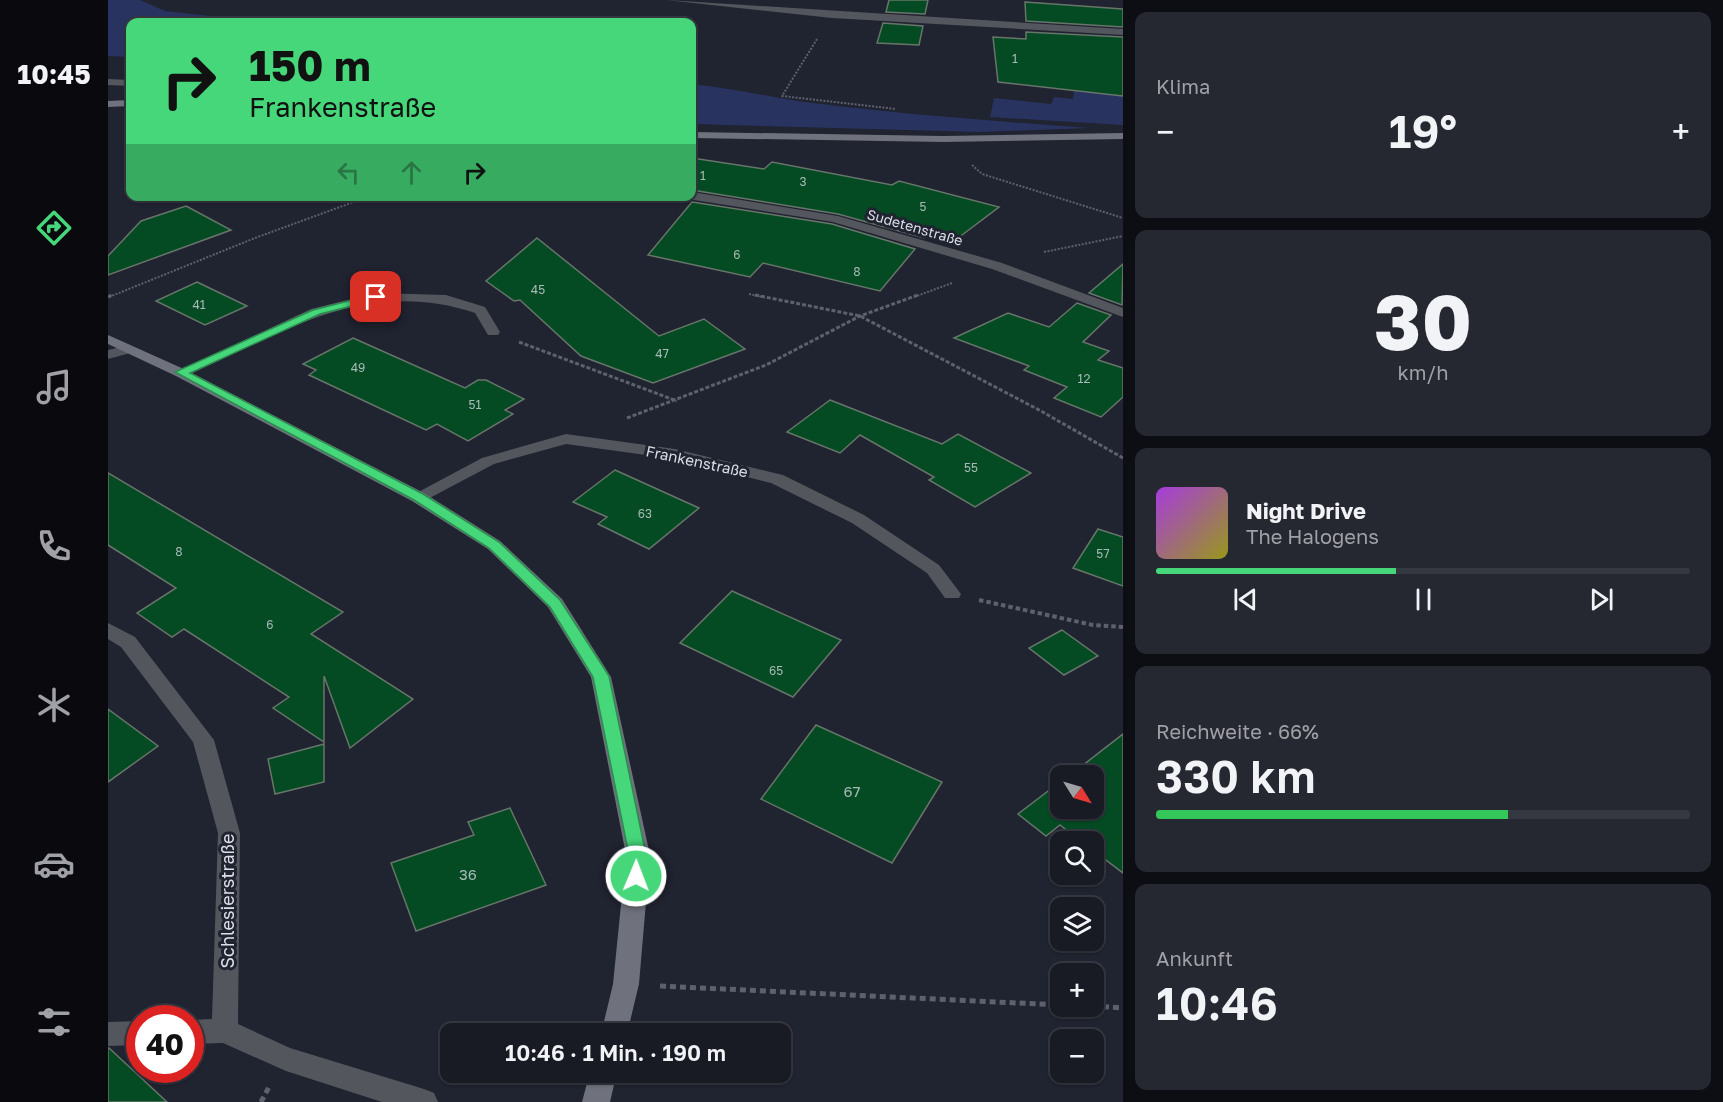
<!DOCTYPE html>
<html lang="de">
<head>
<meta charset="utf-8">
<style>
	:root { --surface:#181a24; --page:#252731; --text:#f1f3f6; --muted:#9fa1a6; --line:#363841; --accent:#45d77a }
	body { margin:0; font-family:"Golos Text",sans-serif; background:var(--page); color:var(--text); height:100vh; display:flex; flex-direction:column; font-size:22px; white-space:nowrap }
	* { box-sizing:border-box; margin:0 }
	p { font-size:20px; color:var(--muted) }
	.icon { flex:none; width:33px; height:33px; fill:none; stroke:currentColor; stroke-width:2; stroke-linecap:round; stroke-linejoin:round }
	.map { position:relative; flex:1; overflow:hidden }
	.drawer { display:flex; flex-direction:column; gap:12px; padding:12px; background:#0d0e14; width:600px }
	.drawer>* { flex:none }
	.top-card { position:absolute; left:18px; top:18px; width:570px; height:183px; border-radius:12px; box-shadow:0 2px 4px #0004,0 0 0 2px var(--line); background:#45d77a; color:#111; overflow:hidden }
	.needle { width:39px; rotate:127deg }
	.fabs { position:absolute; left:942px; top:765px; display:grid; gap:12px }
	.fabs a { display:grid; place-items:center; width:54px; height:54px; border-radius:12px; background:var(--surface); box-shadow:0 2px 4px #0004,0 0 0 2px var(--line); font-size:30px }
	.speed { position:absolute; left:18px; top:1005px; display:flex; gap:12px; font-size:30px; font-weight:700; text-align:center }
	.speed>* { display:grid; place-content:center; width:78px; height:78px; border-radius:50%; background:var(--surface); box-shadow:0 2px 4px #0004,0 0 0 2px var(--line); line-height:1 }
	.speed .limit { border:9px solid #d22; background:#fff; color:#111 }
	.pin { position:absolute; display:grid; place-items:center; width:51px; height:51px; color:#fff; margin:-26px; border-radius:12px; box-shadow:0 3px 9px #0006 }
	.me { position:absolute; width:66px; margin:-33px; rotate:1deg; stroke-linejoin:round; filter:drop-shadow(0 0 4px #0008) }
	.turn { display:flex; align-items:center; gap:21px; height:126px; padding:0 24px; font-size:27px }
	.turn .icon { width:78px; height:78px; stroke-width:2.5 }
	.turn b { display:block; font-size:42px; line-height:51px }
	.lanes { display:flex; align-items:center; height:57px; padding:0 24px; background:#0003; justify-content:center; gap:30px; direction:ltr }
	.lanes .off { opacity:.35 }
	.big { font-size:45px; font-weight:600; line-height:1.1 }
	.drawer .widget { flex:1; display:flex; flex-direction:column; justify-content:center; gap:9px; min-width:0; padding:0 21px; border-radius:12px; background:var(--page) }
	.drawer .dial { align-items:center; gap:0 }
	.dial b { font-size:78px; line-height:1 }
	.song { display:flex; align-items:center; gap:18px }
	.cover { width:72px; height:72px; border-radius:9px; background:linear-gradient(135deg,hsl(280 70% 55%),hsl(60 70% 35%)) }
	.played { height:6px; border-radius:3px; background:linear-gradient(90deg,var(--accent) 45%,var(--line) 45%) }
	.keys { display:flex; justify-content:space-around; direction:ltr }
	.heat { display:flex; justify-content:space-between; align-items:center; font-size:33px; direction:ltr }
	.charge { height:9px; border-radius:4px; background:linear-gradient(90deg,#34c759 66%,var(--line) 0) }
	.trip { position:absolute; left:332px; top:1023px; width:351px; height:60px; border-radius:12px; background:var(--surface); box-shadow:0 2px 4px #0004,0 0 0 2px var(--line); font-weight:600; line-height:60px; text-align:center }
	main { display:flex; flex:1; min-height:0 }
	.tabs { display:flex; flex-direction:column; width:108px; justify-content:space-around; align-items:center; background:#0a0a0e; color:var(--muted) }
	.tabs .icon { width:42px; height:42px }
	.tabs .on { color:var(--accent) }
	.tabs b { font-size:27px; color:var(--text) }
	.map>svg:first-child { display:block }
	.green { fill:#293360 }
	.building { fill:#044a22; stroke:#67756a; stroke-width:1.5 }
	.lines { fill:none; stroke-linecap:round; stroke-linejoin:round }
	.path-far3 { stroke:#5e616d; stroke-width:2; stroke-dasharray:2 1.5; stroke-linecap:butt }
	.path-far2 { stroke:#5e616d; stroke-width:3; stroke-dasharray:4 2; stroke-linecap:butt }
	.path-far1 { stroke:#5e616d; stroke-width:4; stroke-dasharray:4.5 3; stroke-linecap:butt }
	.path { stroke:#5e616d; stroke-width:5; stroke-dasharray:6 4; stroke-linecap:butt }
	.lane { fill:#54565d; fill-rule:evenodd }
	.street { fill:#54565d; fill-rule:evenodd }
	.secondary { fill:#6f727d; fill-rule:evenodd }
	.route { fill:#45d77a; stroke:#2d8c4f; stroke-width:1.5 }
	.labels { text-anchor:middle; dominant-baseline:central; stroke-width:6; stroke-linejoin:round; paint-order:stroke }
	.number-label { font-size:12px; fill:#a6bab6 }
	.far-street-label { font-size:14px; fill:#dcdfe8; stroke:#202330 }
	.street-label { font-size:15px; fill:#dcdfe8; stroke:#202330 }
	.near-number-label { font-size:15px; fill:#a6bab6 }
	.near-street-label { font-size:18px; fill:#dcdfe8; stroke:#202330 }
</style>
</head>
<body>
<main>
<nav class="tabs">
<b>10:45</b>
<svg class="icon on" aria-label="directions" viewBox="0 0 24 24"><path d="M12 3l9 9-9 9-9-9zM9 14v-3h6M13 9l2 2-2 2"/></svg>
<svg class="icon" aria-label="music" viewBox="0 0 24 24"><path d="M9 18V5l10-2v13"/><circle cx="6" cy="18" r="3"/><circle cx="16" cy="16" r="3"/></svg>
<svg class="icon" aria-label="phone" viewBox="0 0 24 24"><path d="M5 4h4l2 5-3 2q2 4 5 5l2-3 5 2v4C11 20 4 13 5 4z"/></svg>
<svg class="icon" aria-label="climate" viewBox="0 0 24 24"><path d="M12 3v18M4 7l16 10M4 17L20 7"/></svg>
<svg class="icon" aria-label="car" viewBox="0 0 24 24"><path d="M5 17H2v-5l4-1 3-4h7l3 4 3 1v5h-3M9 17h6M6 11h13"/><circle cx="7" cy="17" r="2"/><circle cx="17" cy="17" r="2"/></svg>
<svg class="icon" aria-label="filters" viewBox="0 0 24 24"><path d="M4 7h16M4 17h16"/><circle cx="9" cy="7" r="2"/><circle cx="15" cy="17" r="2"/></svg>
</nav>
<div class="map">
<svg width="1015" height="1102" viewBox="0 0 1015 1102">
	<rect width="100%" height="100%" fill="#202330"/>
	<!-- green -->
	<g class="green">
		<path d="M0 0H32L57 11 157 22H22V57L0 56Z"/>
		<path d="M584 84C621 88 658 96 696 102 791 114 887 121 982 128L872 132 584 124Z"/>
		<path d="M966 91 1015 96V125L882 117 886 98 943 104 946 97 965 99Z"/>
	</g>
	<!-- building -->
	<g class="building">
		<path d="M781 0H820L817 14 778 12Z"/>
		<path d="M917 2 1015 9V27L918 21Z"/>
		<path d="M775 23 815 26 811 45 769 43Z"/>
		<path d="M918 32 1015 37V96L890 82 885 37 918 39Z"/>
		<path d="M584 158 656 169 664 162 784 185 791 181 891 207 846 241 820 233 816 238 730 214 584 190Z"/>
		<path d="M584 202 724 224 807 249 772 291 655 263 642 277 540 255Z"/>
		<path d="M78 206 123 230 0 275V256L33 221Z"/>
		<path d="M429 238 551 336 596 319 637 349 545 383 473 356 412 300 406 301 378 281Z"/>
		<path d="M1015 264 1014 305 981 293Z"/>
		<path d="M89 282 139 306 97 325 48 301Z"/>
		<path d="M969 303 1003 315 975 342 1001 351 990 360 1015 368V397L993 417 946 398 959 387 916 370 921 366 846 338 900 313 941 327Z"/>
		<path d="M245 338 357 388 370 380H378L416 399 397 410 405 414 360 441 329 424 318 430 201 375 208 370 195 364Z"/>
		<path d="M722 400 834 444 850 434 923 473 867 507 821 480 826 477 752 435 732 453 679 432Z"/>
		<path d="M507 470 591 508 541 549 490 524 499 517 465 502Z"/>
		<path d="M0 473 235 612 203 634 305 699 242 748 216 676V742L165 708 181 697 76 629 64 637 29 613 68 588 0 545Z"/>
		<path d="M990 529 1015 537V586L965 568Z"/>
		<path d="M624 591 733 640 685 697 572 643Z"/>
		<path d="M954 630 990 656 956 675 921 648Z"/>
		<path d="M0 709 50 746 0 782Z"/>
		<path d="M708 725 834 782 784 863 653 799Z"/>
		<path d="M1015 734V873L986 851V842H973L952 825 938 836 910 814 952 782V808H986V776H961Z"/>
		<path d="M216 744V782L167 794 160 759Z"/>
		<path d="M402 808 438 885 308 931 283 863 366 835 360 822Z"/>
		<path d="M0 1048H1L59 1102H0Z"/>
	</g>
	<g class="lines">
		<!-- path-far3 -->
		<g class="path-far3">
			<path d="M709 39 674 96 788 109"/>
			<path d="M864 165 874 174 1015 218"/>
			<path d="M936 252 1015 236"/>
			<path d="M641 294 655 297"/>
			<path d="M1 297 147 238 262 196"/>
			<path d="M806 297 844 283"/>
		</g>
		<!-- path-far2 -->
		<g class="path-far2">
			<path d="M647 295 752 316 933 411 1015 458"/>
			<path d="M0 297 4 295"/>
			<path d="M411 342 569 401"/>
			<path d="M519 418 658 365 752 316 810 295"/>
		</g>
		<!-- path-far1 -->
		<path class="path-far1" d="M871 600 985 625 1015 627"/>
		<!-- path -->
		<g class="path">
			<path d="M552 986 952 1005"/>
			<path d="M985 1006 1015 1008"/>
			<path d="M153 1102 161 1087"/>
		</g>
		<!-- lane -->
		<path class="lane" d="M0 79 22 80V86L0 85Z"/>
		<!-- street -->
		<g class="street">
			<path d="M558 0 1015 29V35L724 18Z"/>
			<path d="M584 192 730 216 894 263 1015 308V317L884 269 725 222 580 199 578 196H584Z"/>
			<path d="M268 293 338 295 377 307 392 332 390 335H380L367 313C258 277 175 332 78 376H68L66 373 203 309Z"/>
			<path d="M21 345 28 349 26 352 0 359V350Z"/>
			<path d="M458 434 567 449 675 475 756 515 831 565 853 594 851 598H837L819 573 744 523 663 483 567 459 458 444 386 464 316 501 310 502 301 497 374 458Z"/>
			<path d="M0 623 27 637 106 740 132 833 130 1024 182 1048 316 1089 326 1093 330 1102H274L178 1071 115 1043 82 1044V1020L104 1019 110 833 85 742 13 647 0 639Z"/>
			<path d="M32 1021V1045L0 1046V1022Z"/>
		</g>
		<!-- secondary -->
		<g class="secondary">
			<path d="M22 100V106L0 107V101Z"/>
			<path d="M584 132 835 136 1015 133V139L835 142 584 138Z"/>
			<path d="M0 335 78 370 316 493 392 541 454 599 503 677 542 855 531 984 519 1034H493L505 984 518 855 483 677 440 607 380 549 304 501 68 376 0 344Z"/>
			<path d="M482 1072H509L502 1102H474Z"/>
		</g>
	</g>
	<!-- route -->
	<path class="route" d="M268 294 274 297 272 299 212 314 82 373 315 494 391 542 452 600 501 676 538 855 534 882 528 884 521 882 519 876 521 855 485 677 442 607 381 548 306 500 67 372 205 310Z"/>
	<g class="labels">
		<!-- number labels -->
		<g class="number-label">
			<text x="907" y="58">1</text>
			<text x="595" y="175">1</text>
			<text x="695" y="181">3</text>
			<text x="815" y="206">5</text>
			<text x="629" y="254">6</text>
			<text x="749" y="271">8</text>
			<text x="430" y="289">45</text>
			<text x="91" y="304">41</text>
			<text x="554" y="353">47</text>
			<text x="250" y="367">49</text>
			<text x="976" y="378">12</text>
			<text x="367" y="404">51</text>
			<text x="863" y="467">55</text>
			<text x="537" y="513">63</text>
			<text x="71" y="551">8</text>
			<text x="995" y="553">57</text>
			<text x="162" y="624">6</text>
			<text x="668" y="670">65</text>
		</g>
		<!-- far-street labels -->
		<g class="far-street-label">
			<text transform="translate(807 227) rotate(16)">Sudetenstraße</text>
		</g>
		<!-- street labels -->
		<g class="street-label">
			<text transform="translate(589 461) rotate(12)">Frankenstraße</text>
		</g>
		<!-- near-number labels -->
		<g class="near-number-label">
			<text x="744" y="791">67</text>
			<text x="360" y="874">36</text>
		</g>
		<!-- near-street labels -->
		<g class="near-street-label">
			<text transform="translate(119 901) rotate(-90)">Schlesierstraße</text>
		</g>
	</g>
</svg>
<div class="fabs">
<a><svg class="needle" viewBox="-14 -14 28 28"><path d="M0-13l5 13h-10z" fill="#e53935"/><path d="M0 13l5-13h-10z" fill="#9fa1a6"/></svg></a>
<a><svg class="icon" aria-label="search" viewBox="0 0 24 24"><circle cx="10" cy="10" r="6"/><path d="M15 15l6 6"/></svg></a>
<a><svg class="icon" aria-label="layers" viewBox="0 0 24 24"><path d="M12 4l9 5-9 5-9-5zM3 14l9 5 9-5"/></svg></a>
<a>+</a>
<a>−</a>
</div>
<div class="speed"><div class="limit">40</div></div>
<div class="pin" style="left:268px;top:297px;background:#d93025"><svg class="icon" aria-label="arrive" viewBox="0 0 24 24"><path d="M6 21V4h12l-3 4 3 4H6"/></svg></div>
<svg class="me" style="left:528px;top:876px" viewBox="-20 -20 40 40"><circle r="17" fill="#45d77a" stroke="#fff" stroke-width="3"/><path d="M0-11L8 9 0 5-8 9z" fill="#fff"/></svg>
<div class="trip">10:46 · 1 Min. · 190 m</div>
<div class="top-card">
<div class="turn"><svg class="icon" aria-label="right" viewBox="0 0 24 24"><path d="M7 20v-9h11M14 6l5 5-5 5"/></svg><div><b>150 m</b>Frankenstraße</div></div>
<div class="lanes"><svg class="icon off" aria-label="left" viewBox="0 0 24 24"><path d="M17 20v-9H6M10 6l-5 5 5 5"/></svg><svg class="icon off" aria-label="ahead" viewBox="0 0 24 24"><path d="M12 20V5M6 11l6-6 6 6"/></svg><svg class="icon" aria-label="right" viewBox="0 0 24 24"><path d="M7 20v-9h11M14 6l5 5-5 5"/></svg></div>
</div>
</div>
<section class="drawer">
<div class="widget"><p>Klima</p>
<div class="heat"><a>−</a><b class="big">19°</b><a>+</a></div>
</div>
<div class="widget dial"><b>30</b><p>km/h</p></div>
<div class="widget">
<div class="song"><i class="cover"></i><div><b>Night Drive</b><p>The Halogens</p></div></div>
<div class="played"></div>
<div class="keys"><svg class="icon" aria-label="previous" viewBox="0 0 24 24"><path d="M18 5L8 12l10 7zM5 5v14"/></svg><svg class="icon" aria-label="pause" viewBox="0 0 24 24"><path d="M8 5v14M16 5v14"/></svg><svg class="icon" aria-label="next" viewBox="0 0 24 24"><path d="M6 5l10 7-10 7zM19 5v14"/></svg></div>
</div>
<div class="widget"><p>Reichweite · 66%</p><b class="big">330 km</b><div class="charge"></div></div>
<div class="widget"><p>Ankunft</p><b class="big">10:46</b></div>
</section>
</main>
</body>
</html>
